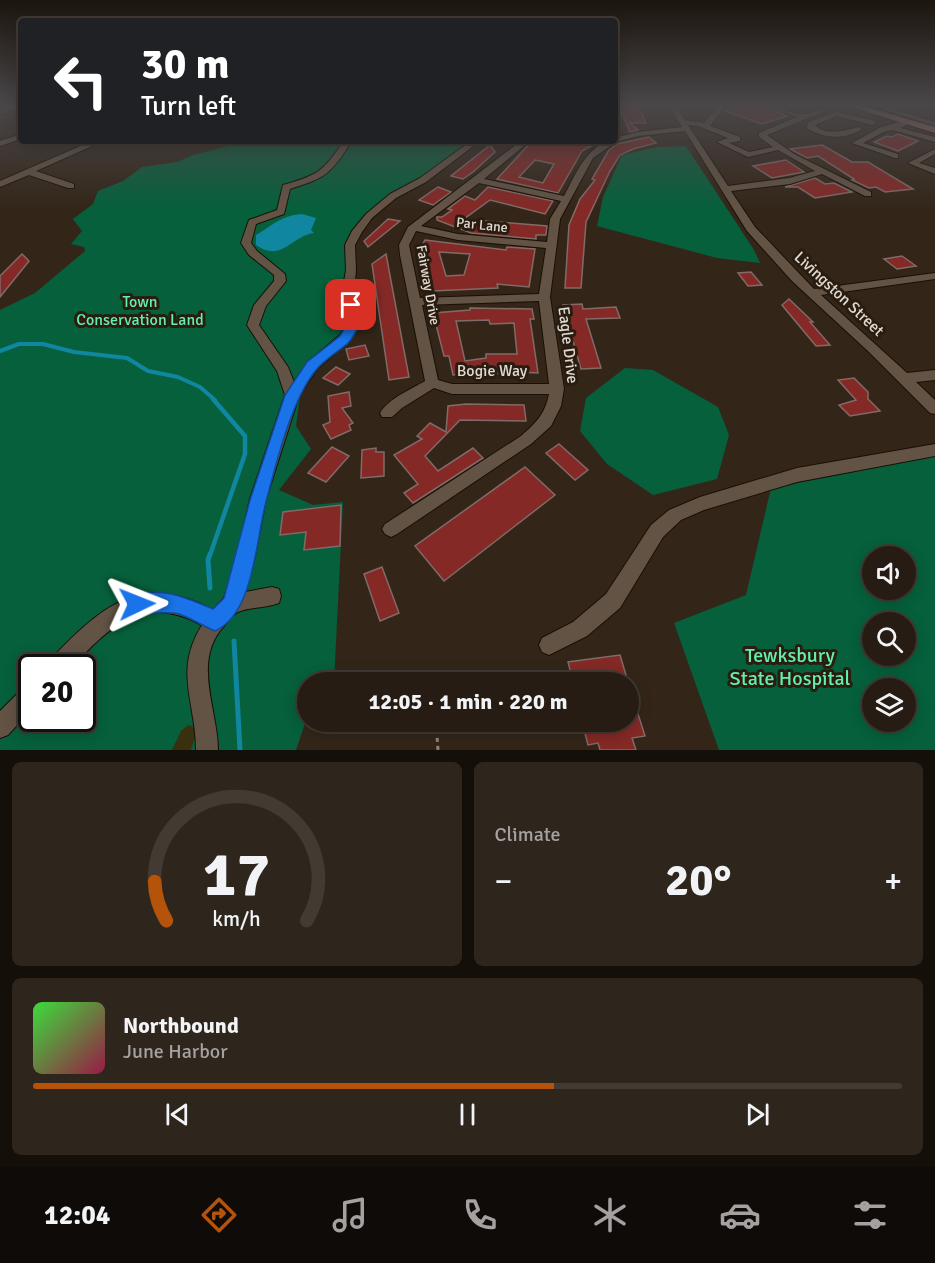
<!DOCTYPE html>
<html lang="en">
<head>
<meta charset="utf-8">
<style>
	:root { --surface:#261c13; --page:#2e251c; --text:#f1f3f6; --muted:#a4a1a0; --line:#423a33; --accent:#b45309 }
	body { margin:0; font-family:Signika,sans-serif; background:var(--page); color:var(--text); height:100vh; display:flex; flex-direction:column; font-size:22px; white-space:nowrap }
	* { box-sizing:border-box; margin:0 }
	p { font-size:20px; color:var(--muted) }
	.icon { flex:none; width:33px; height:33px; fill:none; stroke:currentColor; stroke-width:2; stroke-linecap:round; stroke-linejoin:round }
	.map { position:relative; height:750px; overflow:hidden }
	.side { display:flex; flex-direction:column; gap:12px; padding:12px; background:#150f0a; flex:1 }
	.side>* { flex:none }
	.top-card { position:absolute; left:18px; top:18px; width:600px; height:126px; border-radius:6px; box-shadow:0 3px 15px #0003,0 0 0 2px var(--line); background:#202124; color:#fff; overflow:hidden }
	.buttons { position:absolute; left:862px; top:546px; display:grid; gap:12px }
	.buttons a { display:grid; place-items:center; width:54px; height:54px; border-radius:50%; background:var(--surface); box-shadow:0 3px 15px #0003,0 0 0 2px var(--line); font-size:30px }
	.speed { position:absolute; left:18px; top:654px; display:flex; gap:12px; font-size:30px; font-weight:700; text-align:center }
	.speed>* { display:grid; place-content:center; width:78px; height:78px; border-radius:50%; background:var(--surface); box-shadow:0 3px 15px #0003,0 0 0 2px var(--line); line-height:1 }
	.speed .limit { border:3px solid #111; border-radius:9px; background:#fff; color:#111 }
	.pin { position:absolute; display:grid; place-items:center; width:51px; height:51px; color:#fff; margin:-26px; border-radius:12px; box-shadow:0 3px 9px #0006 }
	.me { position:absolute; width:66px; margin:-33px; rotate:88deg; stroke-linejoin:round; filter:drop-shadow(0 0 4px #0008) }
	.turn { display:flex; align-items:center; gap:21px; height:126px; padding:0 24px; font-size:27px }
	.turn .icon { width:78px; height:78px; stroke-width:2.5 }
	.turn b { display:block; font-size:42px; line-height:51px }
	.big { font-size:45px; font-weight:700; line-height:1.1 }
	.side .widget { flex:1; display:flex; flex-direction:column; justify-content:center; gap:9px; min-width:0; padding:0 21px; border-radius:9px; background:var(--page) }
	.side .dial { align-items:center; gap:0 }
	.dial svg { height:156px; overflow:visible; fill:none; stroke:var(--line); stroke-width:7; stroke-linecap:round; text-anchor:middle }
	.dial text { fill:var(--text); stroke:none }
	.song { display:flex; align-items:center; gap:18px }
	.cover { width:72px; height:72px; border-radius:9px; background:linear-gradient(135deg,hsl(120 70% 55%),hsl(340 70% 35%)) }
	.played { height:6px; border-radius:3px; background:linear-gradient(90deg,var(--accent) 60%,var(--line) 60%) }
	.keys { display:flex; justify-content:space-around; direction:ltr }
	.heat { display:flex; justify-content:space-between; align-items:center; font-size:33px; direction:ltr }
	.side .tiles { flex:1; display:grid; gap:12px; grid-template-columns:1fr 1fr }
	.widget:last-child { grid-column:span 2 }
	.trip { position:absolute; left:297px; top:672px; width:342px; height:60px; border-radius:30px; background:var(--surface); box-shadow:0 3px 15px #0003,0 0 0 2px var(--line); font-weight:700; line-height:60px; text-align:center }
	.dock { display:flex; height:96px; justify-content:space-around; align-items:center; background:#0f0b08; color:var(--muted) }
	.dock .icon { width:42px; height:42px }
	.dock .selected { color:var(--accent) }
	.dock b { font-size:27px; color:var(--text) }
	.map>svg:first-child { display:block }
	.green { fill:#06603c; fill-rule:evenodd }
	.sand { fill:#38300f }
	.water { fill:#1086a1 }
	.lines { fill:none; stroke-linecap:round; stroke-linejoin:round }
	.stream-far2 { stroke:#1086a1; stroke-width:4 }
	.stream-far1 { stroke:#1086a1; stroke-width:4.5 }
	.stream { stroke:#1086a1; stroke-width:5 }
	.building { fill:#842926; stroke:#816a67; stroke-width:1.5; fill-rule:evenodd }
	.minor-casing { stroke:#1a0f04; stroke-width:2 }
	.major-casing { stroke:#1a0f04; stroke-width:3 }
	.path { stroke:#8f857a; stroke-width:3; stroke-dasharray:4 4; stroke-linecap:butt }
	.minor { fill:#625345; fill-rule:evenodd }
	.major { fill:#a2725c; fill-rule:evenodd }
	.route { fill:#1a73e8; stroke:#114b97; stroke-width:1.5 }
	.labels { text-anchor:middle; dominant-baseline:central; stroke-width:6; stroke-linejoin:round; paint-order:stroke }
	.far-street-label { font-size:14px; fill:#e2dad1; stroke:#291c10 }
	.street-label { font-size:16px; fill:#e2dad1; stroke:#291c10 }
	.park-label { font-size:16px; fill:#64f0ac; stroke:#291c10 }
	.near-park-label { font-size:20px; fill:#64f0ac; stroke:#291c10 }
</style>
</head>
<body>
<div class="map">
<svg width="935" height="750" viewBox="0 0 935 750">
	<rect width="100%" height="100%" fill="#332619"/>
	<!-- green -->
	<g class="green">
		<path d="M248 141H480L398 196 372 217 353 244 356 303 353 334 316 371 300 396 296 426 311 449 279 490 313 505 343 502 334 682H308L307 717 296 750H0V310L35 293 85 251 84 247 71 244 82 231 73 219 93 204 98 191 123 181 142 167 177 162 193 155ZM32 668H82V718H32Z"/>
		<path d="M686 146 754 250 760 263 717 258 597 226 603 197 622 155 658 147Z"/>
		<path d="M625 368 653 370 718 407 729 435 717 479 653 495 607 464 580 431 586 398Z"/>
		<path d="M935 456V750H719L674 623 746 595 771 488ZM873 556H906V590H873ZM873 622H906V656H873ZM873 688H906V722H873Z"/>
	</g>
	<!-- sand -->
	<path class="sand" d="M188 725 192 726 196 733 191 750H172L181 731Z"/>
	<!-- water -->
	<path class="water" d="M302 214 316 218 311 230 314 233C291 236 282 263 256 245V235C274 225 279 216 302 214Z"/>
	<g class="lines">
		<!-- stream-far2 -->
		<path class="stream-far2" d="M0 351 19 344H43L74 352 127 358 148 371 178 377 200 387 215 400"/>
		<!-- stream-far1 -->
		<path class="stream-far1" d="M210 555 245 454V436L213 399"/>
		<!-- stream -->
		<g class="stream">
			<path d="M210 588 208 560 210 554"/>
			<path d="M234 641 240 750"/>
		</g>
	</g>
	<!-- building -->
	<g class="building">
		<path d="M618 104H637L646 123H630L638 130 630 132Z"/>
		<path d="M739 104H761L787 116 762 124 725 111Z"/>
		<path d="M898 134 918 141 898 151 874 142 887 136 892 137Z"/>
		<path d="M649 137 656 143 633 149 620 155 610 171 586 222 581 288H565L569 225 580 199 595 180 592 179 609 150 617 144Z"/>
		<path d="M532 141H546L556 144 562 141H575L591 146 582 151 558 193 497 179ZM535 160 554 164 543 183 519 177Z"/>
		<path d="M490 145 495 152 473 172 463 179 451 176Z"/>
		<path d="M822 145 852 162H868L913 189 885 192 876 187 869 188 852 180 854 179 818 156 807 158 790 149Z"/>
		<path d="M786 160 804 172 772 178 753 166Z"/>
		<path d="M815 178 825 184 834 183 852 192 815 198 798 187H785Z"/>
		<path d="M438 187 451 192 433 205 419 200Z"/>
		<path d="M488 187 553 201 545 214 490 200 464 219 547 226 546 235H536V239L471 233 437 220V217H442L452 210 448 209 465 196 475 200Z"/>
		<path d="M388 219 400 221 368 247 364 241Z"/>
		<path d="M425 240 506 250 507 247 535 249 529 287 497 284 498 288 432 291 429 287 421 247ZM439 252 470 254 464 275 446 276Z"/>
		<path d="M22 254 29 261 0 297V276Z"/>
		<path d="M386 254 409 377 389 380 372 264Z"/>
		<path d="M902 256 916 266 897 269 884 259Z"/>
		<path d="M751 272 762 285 748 286 738 273Z"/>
		<path d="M789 299 813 322H810L830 345 816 346 782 305Z"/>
		<path d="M582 304 583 309 616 307 620 318 586 319 601 368 581 369 573 341 563 305Z"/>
		<path d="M470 308 532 309 534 319H530L538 373 498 371V374H486V371L453 375 449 356H444L433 313 470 310ZM489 320 490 324 514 323 517 354H486V358L465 361 456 321Z"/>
		<path d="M365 345 369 356 349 360 346 349Z"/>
		<path d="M336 367 350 374 338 385 323 378Z"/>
		<path d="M854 378 868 392V399L880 411 850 416 839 405 856 400 838 380Z"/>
		<path d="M349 392 351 406 342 408 353 423 349 425 351 430 331 439 323 425 330 422 328 396Z"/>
		<path d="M466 404 524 405 526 421 460 420 425 456 438 471 473 448 483 458 413 503 404 493 418 484 394 455 422 439 417 436 430 423 446 432 448 406Z"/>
		<path d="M559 444 588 470 575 480 546 453Z"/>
		<path d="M332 447 349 456 326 482 308 473Z"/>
		<path d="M376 448V452H384V476L361 478 362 450Z"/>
		<path d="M525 467 555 495 444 581 415 546Z"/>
		<path d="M341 505 340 546 304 550 306 532 280 535 283 512Z"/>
		<path d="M382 567 399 613 380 621 364 574Z"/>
		<path d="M620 655 628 682H573L568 662Z"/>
		<path d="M628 692H631L645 736 632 738 636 750H600L598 743 588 745 582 722H628Z"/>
	</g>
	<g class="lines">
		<defs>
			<g id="minor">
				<path d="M16 104H21V107L0 114V110Z"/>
				<path d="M668 104H675L685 120 704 123 720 104H727L710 126 740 137V141L729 143 749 152 773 147 759 137V133L797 117 763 104C777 104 794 116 805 114 819 113 829 104 843 104L767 135 794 154 871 192V196H865L822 174 790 184 731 191 755 227 814 289 935 273V279L821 295 907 373 935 370V380L916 382 935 400V414L930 413 869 352 792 281 747 231 685 131 638 136 616 142 593 158 560 219 550 297 564 389 561 406 551 426 531 444 397 534 391 537 385 534 382 529 385 524 521 436C536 423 545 414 549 394H452L434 388 402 408 392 417H382L380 413C389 398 410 390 425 381L400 255 399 245 408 227 521 141H530L484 179 564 196C575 176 588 141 615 141V138L638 132 682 127ZM688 125 698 126 728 138 717 142 748 157 778 150 815 171 789 178 728 186ZM479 183 561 201 550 219 547 242 458 234 421 226ZM416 231 458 240 546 248 539 294 420 298 409 245ZM539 301 549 384H452L438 380 422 305Z"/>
				<path d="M893 104H904L893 109 935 122V126L882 109Z"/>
				<path d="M916 104 935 106V110L917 105Z"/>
				<path d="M836 112 875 121 876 123 872 125 837 116 815 125C826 136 844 131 858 127L862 129C846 140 823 139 807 128L808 122Z"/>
				<path d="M906 120H909V124L900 128 935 137V142L893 130 886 131 863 143 898 154V158H895L852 143 881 127Z"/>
				<path d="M21 134V139L0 146V141Z"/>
				<path d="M92 141H103L36 171 74 184V188H68L29 175 0 187V181Z"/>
				<path d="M344 141H352C330 174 328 177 290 189L284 214 256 224 251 243 257 251 285 274 286 281 266 306 259 325 288 367 294 382 307 363 340 335 350 319 342 293 346 270 345 245 352 231 366 214 390 194 420 178 471 141H480L426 182 396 198 372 218 362 232 355 245 356 270 354 293 362 319 349 341 317 369 299 396 266 499 254 561 245 592 272 587 279 589 281 596 279 603C266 608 250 607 238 612 233 614 228 621 225 625 191 660 218 709 218 750H196C196 702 173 671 202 625 143 593 110 626 71 668H46L49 661C99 609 139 570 213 610L224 598 236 561 250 499 285 395 277 371 247 325 254 305 274 281V275L249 255 241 243 249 220 277 210 283 185C319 175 322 172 344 141Z"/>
				<path d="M935 149V154L919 163 935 168V174L908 163Z"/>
				<path d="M935 444V456L797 482 704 510 681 520 663 537 620 608 587 636 549 655 542 652 539 645 542 638 573 622 606 594 651 525 669 510 700 497 797 468Z"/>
				<path d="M32 683V709L8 735 0 738V711L25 686Z"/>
			</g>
			<path id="major" d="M842 104H856L935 127V133Z"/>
		</defs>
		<!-- minor casing -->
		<use href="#minor" class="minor-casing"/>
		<!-- major casing -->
		<use href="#major" class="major-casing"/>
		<!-- path -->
		<g class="path">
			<path d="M434 679 435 682"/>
			<path d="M436 722 438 750"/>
		</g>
		<!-- minor -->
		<use href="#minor" class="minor"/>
		<!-- major -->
		<use href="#major" class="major"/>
	</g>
	<!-- sky -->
	<linearGradient id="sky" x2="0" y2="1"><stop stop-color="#1c150e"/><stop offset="0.5" stop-color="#4a4749"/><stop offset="1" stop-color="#4a4749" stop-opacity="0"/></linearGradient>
	<rect width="935" height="209" fill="url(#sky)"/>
	<!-- route -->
	<path class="route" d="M351 302 357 305 362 319C358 327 354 337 348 343 338 352 325 359 316 370 292 399 277 460 267 498 256 535 255 614 215 631 203 626 191 618 179 614 163 610 145 617 130 610L127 604 130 597C159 585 187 598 213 609L224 598 250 500 285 395 307 362 340 336 350 319 345 305Z"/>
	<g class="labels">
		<!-- far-street labels -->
		<g class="far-street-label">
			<text transform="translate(482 225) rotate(6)">Par Lane</text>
			<text transform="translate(428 285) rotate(80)">Fairway Drive</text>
		</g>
		<!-- street labels -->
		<g class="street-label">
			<text transform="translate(839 294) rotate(43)">Livingston Street</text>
			<text transform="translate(568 345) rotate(83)">Eagle Drive</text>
			<text x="492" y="371">Bogie Way</text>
		</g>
		<!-- park labels -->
		<g class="park-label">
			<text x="140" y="302">Town<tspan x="140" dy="18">Conservation Land</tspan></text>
		</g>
		<!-- near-park labels -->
		<g class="near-park-label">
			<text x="790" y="655">Tewksbury<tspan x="790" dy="23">State Hospital</tspan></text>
		</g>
	</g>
</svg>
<div class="buttons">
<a><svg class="icon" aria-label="sound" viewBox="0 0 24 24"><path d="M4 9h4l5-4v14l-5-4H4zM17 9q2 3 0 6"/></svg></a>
<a><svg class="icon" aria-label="search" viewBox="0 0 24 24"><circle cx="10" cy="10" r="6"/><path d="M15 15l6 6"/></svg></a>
<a><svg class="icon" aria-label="layers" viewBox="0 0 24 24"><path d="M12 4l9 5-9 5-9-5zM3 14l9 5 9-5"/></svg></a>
</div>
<div class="speed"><div class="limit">20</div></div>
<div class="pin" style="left:351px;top:305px;background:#d93025"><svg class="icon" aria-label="arrive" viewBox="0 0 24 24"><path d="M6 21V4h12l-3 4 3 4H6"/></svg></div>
<svg class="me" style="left:137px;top:604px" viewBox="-20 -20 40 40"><path d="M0-17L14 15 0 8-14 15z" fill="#1a73e8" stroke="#fff" stroke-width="4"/></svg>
<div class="trip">12:05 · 1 min · 220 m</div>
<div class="top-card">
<div class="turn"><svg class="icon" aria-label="left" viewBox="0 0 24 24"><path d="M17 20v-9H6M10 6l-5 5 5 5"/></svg><div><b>30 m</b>Turn left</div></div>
</div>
</div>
<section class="side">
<div class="tiles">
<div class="widget dial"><svg viewBox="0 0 100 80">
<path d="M14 69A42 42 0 1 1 86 69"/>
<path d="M14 69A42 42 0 0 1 8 49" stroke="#b45309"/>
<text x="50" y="56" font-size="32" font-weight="700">17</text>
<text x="50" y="72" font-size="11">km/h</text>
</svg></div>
<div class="widget"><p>Climate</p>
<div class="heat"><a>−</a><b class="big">20°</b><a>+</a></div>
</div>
<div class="widget">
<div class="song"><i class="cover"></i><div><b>Northbound</b><p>June Harbor</p></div></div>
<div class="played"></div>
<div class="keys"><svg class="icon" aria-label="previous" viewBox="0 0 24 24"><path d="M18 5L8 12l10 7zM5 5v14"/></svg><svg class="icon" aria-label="pause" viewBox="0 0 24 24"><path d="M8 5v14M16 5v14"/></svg><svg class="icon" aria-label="next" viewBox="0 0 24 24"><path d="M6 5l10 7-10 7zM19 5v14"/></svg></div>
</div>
</div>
</section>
<nav class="dock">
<b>12:04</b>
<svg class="icon selected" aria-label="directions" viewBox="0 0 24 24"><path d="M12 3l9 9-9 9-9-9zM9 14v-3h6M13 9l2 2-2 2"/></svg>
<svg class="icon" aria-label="music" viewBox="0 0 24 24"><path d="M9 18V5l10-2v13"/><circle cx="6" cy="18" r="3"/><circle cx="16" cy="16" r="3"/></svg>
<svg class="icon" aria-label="phone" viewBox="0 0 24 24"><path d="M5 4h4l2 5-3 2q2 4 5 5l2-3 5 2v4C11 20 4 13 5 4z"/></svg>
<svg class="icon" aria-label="climate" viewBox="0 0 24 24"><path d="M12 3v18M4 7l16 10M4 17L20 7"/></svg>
<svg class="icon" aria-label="car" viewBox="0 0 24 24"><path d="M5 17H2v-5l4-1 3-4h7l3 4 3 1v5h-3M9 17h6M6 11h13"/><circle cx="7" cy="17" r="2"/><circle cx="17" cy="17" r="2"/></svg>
<svg class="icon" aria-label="filters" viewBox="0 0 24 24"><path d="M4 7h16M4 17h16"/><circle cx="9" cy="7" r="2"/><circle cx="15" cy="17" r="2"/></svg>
</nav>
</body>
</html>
